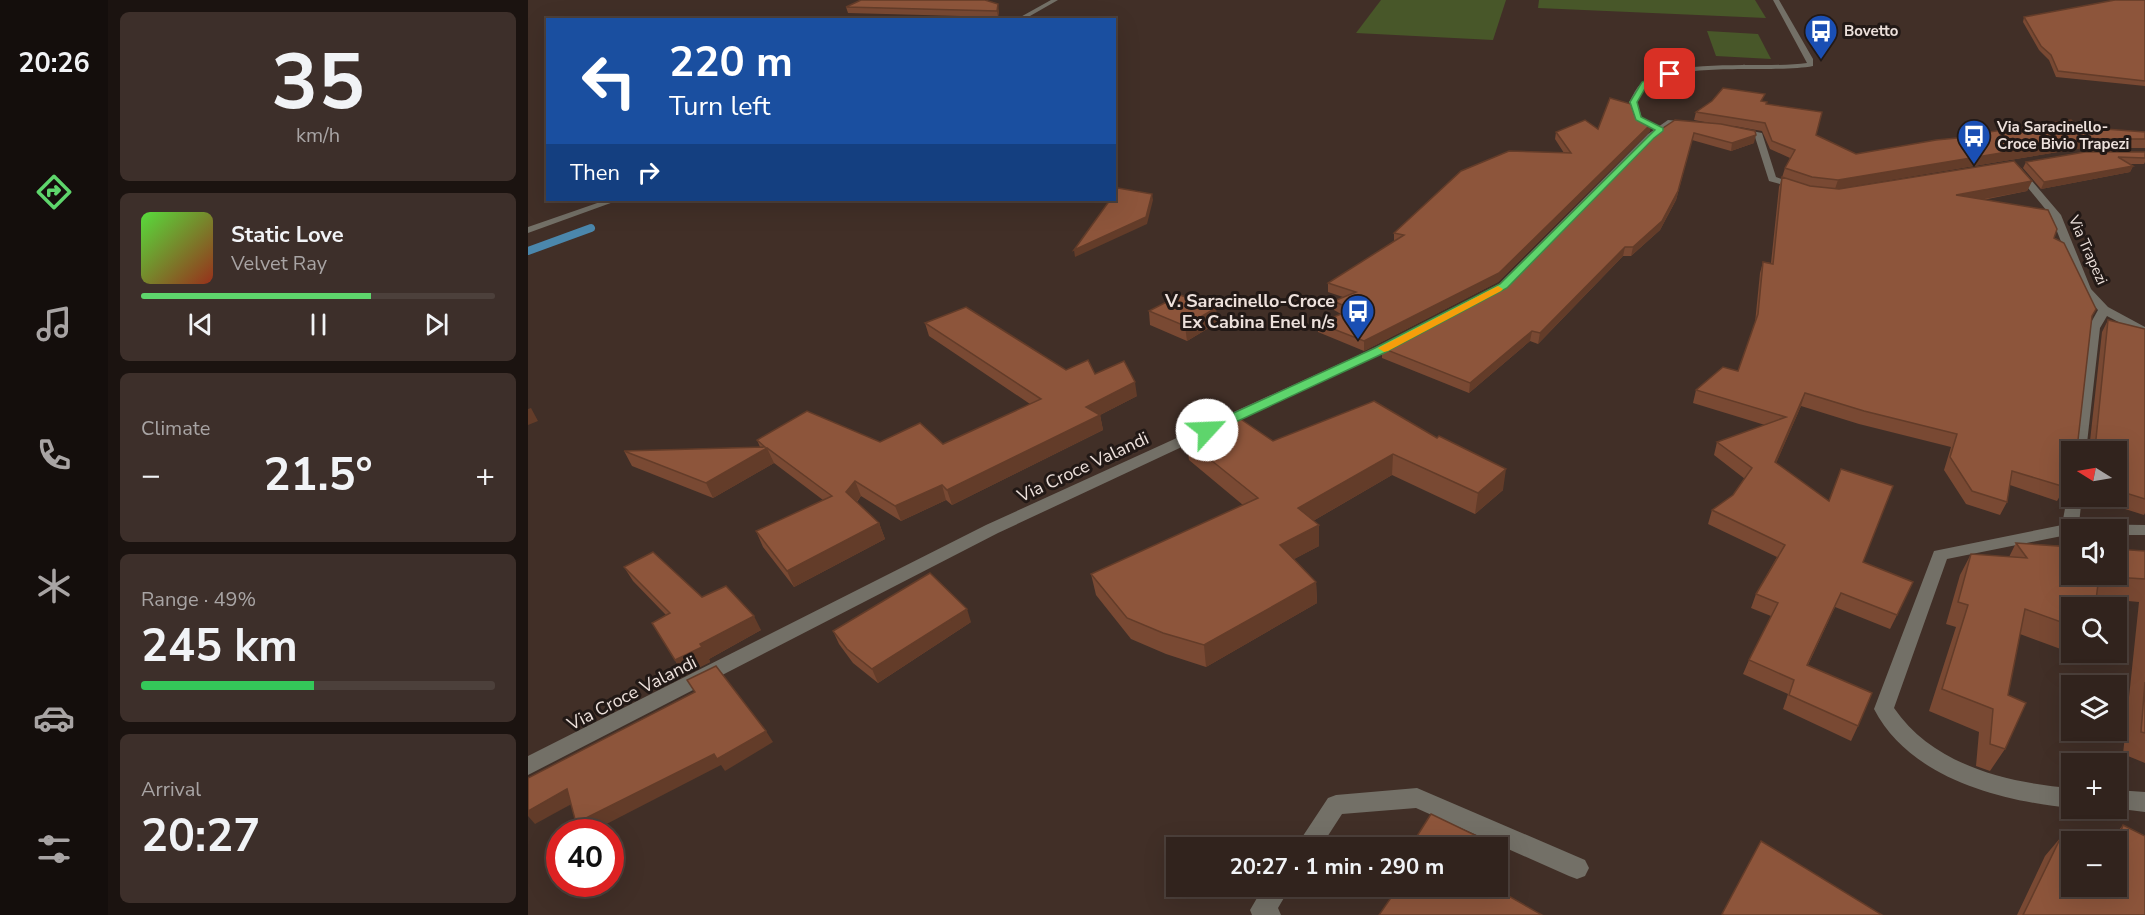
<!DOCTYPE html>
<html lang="en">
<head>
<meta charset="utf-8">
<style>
	:root { --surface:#31231d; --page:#3d2f2a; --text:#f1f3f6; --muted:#a8a4a4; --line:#4c403b; --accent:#5ed56c }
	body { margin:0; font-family:"Nunito Sans",sans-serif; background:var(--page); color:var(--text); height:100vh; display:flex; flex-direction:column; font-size:22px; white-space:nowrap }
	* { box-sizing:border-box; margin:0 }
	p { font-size:20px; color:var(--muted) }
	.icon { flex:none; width:33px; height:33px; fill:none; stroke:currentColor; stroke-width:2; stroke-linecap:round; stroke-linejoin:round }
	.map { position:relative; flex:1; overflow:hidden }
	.sheet { display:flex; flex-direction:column; gap:12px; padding:12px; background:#1b1310; width:420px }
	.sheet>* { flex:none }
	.top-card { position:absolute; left:18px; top:18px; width:570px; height:183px; border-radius:0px; box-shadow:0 6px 24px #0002,0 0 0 2px var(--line); background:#1a4fa0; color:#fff; overflow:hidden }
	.needle { width:39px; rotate:281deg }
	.controls { position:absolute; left:1533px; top:441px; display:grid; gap:12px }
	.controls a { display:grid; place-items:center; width:66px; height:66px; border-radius:0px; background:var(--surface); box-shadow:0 6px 24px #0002,0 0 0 2px var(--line); font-size:30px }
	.speed { position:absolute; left:18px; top:819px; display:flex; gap:12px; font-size:30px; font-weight:700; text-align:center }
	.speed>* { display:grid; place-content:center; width:78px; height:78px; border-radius:50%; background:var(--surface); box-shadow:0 6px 24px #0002,0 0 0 2px var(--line); line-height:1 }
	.speed .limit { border:9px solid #d22; background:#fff; color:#111 }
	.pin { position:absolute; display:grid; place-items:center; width:51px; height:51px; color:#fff; margin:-26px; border-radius:12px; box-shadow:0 3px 9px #0006 }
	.me { position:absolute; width:66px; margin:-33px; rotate:65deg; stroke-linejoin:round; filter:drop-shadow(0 0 4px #0008) }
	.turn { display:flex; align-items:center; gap:21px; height:126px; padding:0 24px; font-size:27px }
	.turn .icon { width:78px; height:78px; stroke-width:2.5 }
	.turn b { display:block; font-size:42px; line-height:51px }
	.then { display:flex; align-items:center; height:57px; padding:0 24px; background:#0003; gap:12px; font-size:22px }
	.big { font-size:45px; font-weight:700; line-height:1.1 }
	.sheet .tile { flex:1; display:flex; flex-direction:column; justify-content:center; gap:9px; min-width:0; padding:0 21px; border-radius:9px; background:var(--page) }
	.sheet .dial { align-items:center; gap:0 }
	.dial b { font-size:78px; line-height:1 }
	.song { display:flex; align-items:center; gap:18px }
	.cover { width:72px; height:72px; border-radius:9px; background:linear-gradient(135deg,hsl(110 70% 55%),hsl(10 70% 35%)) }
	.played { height:6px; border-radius:3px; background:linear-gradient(90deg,var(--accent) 65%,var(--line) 65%) }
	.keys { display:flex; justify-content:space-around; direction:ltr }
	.heat { display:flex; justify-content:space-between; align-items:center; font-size:33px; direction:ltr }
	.charge { height:9px; border-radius:4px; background:linear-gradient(90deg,#34c759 49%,var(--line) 0) }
	.trip { position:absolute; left:638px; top:837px; width:342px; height:60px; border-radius:0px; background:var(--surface); box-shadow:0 6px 24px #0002,0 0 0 2px var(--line); font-weight:700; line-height:60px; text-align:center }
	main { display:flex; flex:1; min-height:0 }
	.tab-bar { display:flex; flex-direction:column; width:108px; justify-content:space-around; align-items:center; background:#140e0c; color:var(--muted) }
	.tab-bar .icon { width:42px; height:42px }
	.tab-bar .current { color:var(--accent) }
	.tab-bar b { font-size:27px; color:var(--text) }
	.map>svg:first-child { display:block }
	.green { fill:#485729 }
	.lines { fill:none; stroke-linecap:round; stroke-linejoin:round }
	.stream { stroke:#4b87ac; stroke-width:8 }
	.minor { fill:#737067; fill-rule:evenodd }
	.wall { fill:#794933 }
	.shaded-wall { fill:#633c29 }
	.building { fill:#8d553b; stroke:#633c29; stroke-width:1.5 }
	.route { fill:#5ed56c; stroke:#3d8a46; stroke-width:1.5 }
	.slow { fill:#f59e0b }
	.labels { text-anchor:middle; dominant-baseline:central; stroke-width:6; stroke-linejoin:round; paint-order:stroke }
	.far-poi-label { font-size:15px; font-weight:bold; fill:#ece0db; stroke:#221916; text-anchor:start }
	.far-street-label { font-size:15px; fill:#ece0db; stroke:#221916 }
	.poi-label { font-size:18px; font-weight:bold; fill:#ece0db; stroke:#221916; text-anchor:end }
	.street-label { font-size:18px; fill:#ece0db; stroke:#221916 }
</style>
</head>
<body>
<main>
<nav class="tab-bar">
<b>20:26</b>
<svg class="icon current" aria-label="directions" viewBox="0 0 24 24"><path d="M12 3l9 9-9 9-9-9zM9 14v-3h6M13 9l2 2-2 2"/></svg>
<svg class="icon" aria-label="music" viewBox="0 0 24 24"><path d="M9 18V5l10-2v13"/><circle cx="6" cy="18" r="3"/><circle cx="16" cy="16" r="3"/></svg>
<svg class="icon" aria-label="phone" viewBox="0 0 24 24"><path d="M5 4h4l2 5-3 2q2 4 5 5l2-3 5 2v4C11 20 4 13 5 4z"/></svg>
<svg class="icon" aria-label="climate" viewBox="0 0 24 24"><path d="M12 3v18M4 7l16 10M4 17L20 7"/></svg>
<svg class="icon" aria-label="car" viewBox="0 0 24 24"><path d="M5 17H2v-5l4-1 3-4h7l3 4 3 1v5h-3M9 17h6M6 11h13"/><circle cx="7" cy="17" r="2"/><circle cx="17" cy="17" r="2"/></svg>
<svg class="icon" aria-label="filters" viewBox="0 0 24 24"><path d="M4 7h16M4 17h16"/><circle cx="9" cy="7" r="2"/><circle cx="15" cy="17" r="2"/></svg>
</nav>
<section class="sheet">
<div class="tile dial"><b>35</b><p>km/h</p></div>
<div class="tile">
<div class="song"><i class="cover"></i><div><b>Static Love</b><p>Velvet Ray</p></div></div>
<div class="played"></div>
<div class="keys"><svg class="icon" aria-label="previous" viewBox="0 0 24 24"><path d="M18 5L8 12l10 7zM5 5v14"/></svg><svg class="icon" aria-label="pause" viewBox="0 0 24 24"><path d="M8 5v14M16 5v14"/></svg><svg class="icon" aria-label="next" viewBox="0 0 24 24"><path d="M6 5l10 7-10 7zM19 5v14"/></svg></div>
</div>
<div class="tile"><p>Climate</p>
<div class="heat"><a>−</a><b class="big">21.5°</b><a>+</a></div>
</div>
<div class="tile"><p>Range · 49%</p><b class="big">245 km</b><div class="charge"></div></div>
<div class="tile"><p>Arrival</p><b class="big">20:27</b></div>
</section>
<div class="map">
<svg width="1617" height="915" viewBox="0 0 1617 915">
	<rect width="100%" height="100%" fill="#412f27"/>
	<!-- green -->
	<g class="green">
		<path d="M853 0H978L965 40 828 33Z"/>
		<path d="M1011 0H1227L1238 18 1010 8Z"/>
		<path d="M1179 31 1230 34 1243 59 1188 56Z"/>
	</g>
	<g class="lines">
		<!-- stream -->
		<path class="stream" d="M0 251 63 228"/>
		<!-- minor -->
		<g class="minor">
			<path d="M523 0H530L495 20H487Z"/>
			<path d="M1245 0H1251L1285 59V66C1246 74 1146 60 1119 86 1115 90 1112 97 1109 102L1114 118 1130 126 1126 128 1107 121 1101 102C1105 96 1108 87 1114 83 1144 57 1239 69 1279 63Z"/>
			<path d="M1140 120 1162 122 1166 124 1162 126 1145 125 1126 138 979 288 967 294H959V290L971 284 1120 134Z"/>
			<path d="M1209 128 1234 133 1248 177 1273 186V190L1241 181 1227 137 1206 133 1205 131Z"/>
			<path d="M1487 168H1493L1533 215 1563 289 1580 307 1617 327V336L1579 316 1572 328 1558 452H1544L1560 328 1570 310 1552 290 1523 216 1487 172Z"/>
			<path d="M78 200H91L0 233V227Z"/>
			<path d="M870 337 876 341 874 344 470 533 0 775V756L458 525Z"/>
			<path d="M1540 492H1544V496H1554L1551 524 1617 525V535H1588V530H1544V534L1419 559 1366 708C1405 765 1479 783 1544 788V808C1471 801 1382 778 1346 709L1406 551 1534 525Z"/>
			<path d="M889 788 1057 860 1061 868 1057 876 1049 879 1041 876 888 808 814 814 792 848H767L800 798 808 795Z"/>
			<path d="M1588 790 1617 792V812L1585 808H1588Z"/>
			<path d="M736 886H763L750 908 753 915H724L722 910Z"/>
		</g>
	</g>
	<!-- wall -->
	<g class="wall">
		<path d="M1617 0V86L1528 77 1521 60 1511 50 1495 22 1496 17Z"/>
		<path d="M318 7 471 11 470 17 320 13Z"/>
		<path d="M1239 104 1288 135 1328 154 1453 136 1454 133 1550 127 1617 132V148H1554L1307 189 1504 181 1499 191 1455 200 1526 238 1564 316 1550 440 1562 441 1574 332 1580 320 1617 329V513L1616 515 1556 496H1588V452H1544V490L1536 489 1529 501 1482 485 1479 502 1472 515 1438 504 1416 470 1423 447 1331 424 1273 406 1248 463 1335 562 1369 615 1362 629 1307 607 1280 665 1330 726 1323 741 1255 709 1260 694 1215 674 1221 660 1243 616 1223 608 1228 594 1249 557 1180 524 1184 510 1205 495 1217 479 1186 455 1189 442 1237 425 1165 403 1168 390 1210 371 1227 323 1232 273 1235 262 1243 263 1251 187 1257 168 1262 158 1242 149 1234 131 1206 126 1226 143 1203 151 1164 140 1148 200 1132 230 1103 256H1095L1010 344 1002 341 941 393 854 358V348L982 280 1129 132 1182 123 1166 120 1168 112Z"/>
		<path d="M1107 116 1122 131 970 282 836 351 790 332V323L813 314 806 310V301L815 297 800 292V283L866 241V233L1036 153 1027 139 1028 132 1070 129Z"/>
		<path d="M1617 152V162L1616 164H1602L1605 166 1602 172 1513 189 1495 168 1498 162Z"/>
		<path d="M688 308 689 323 659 341 622 325 621 311Z"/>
		<path d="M397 323 538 370 567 374 609 396 572 415 575 430 424 505 418 500 373 521 333 496 329 502 351 523 357 539 266 587 235 547 228 531 295 500 246 463 185 498 104 466 96 451 232 447 229 440 415 444 502 404 401 336Z"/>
		<path d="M846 401 975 490 947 514 864 475 785 521 791 546 766 559 788 582 789 603 678 667 638 654 603 639 568 595 563 574 715 505 661 460 658 440 745 441Z"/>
		<path d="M1488 543 1617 551V763L1595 754 1611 602 1568 598 1544 608V652H1551L1549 655 1492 634 1480 695 1477 749 1462 771 1448 766 1451 732 1401 711 1428 627 1418 624 1432 575 1443 554 1481 557Z"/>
		<path d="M96 567 174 597 233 630 181 659 182 662 156 675 124 623 138 615 105 581Z"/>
		<path d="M443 622 350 683 325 663 311 644 305 631Z"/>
		<path d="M1595 825 1617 915H1489L1517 856 1533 837 1588 886V842H1581Z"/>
	</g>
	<!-- shaded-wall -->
	<g class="shaded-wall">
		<path d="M470 4 471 11 470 17 469 11Z"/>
		<path d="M1124 123 1122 131 970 282 836 351V341Z"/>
		<path d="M1166 133 1148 200 1132 230 1103 256 1105 247Z"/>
		<path d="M1228 135 1226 143 1203 151 1204 143Z"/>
		<path d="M1558 139 1554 148 1307 189 1310 180Z"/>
		<path d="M1605 166 1602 172 1513 189 1516 182Z"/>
		<path d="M1504 181 1499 191 1424 205 1428 195Z"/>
		<path d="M624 194 625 200 619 224 547 257 546 250Z"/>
		<path d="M1097 247 1095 256 1010 344 1012 333Z"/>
		<path d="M688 308 689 323 659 341 657 326Z"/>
		<path d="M1004 331 1002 341 941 393 942 383Z"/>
		<path d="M607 382 609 396 572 415 575 430 424 505 419 490 558 407Z"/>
		<path d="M1277 393 1273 406 1243 475 1247 462Z"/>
		<path d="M3 408 10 421 0 425V409Z"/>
		<path d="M239 448 246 463 185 498 178 483Z"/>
		<path d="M865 454 864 475 771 529 770 508Z"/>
		<path d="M978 469 975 490 947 514 950 493Z"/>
		<path d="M327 481 333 496 324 507 318 492Z"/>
		<path d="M414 485 418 500 373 521 367 506Z"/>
		<path d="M351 523 357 539 266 587 259 571Z"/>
		<path d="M791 525V546L753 566 752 545Z"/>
		<path d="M788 582 789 603 678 667 676 645Z"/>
		<path d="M439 609 443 622 350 683 344 669Z"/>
		<path d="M226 616 233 630 181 659 182 662 156 675 147 660 172 644Z"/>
		<path d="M238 731 245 742 197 771 193 765 63 832H56L48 823 186 754Z"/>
		<path d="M39 789 49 801 7 824 0 816V811Z"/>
		<path d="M953 838 951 848H947Z"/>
	</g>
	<!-- building -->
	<g class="building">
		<path d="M333 0H457L470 4 469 11 318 7Z"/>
		<path d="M1587 0H1617V81L1530 71 1523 55 1513 46 1496 17Z"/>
		<path d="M1195 88 1237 94 1233 101 1239 102 1238 104 1294 112 1288 135 1328 154 1408 140 1460 135 1454 133 1543 120 1550 127 1617 132V139H1558L1310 180 1284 177 1257 168 1267 150 1244 141 1237 123 1168 112 1184 101Z"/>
		<path d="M1082 98 1103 104 1107 116 1124 123 971 273 836 341 790 323 824 310 806 301 828 292 800 283 876 235 866 233 933 171 981 151 1043 153 1028 132 1057 120 1070 129Z"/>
		<path d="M1147 120 1193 124 1227 131 1228 135 1204 143 1166 133 1150 191 1134 221 1105 247H1097L1012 333 1004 331 942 383 854 348 982 280 1129 132Z"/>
		<path d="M1557 152H1617V158L1590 157 1605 166 1516 182 1498 162Z"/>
		<path d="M1486 161 1504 181 1428 195 1520 210 1529 229 1526 238 1536 243 1568 309 1564 316 1550 440 1566 441 1568 439 1580 320 1617 329V499L1588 490V452H1544V476H1539L1537 487 1484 471 1479 502 1444 491 1422 457 1429 434 1336 411 1277 393 1247 462 1301 501 1313 469 1365 486 1335 562 1385 582 1369 615 1313 593 1279 665 1344 693 1330 726 1261 695 1266 680 1221 660 1250 603 1228 594 1257 545 1184 510 1205 495 1224 468 1189 442 1258 417 1168 390 1195 367 1210 371 1230 314 1235 262 1245 264 1254 177 1282 186 1311 189Z"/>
		<path d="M590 188 624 194 618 217 546 250 582 200H586V194Z"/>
		<path d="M652 295 688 308 657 326 621 311Z"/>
		<path d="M438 307 538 370 560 360 567 374 596 361 607 382 558 407 572 415 419 490 414 485 367 506 327 481 318 492 351 523 259 571 228 531 304 496 239 448 178 483 96 451 237 447 229 440 279 411 352 442 392 423 415 444 513 399 397 323Z"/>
		<path d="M846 401 909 438 911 436 978 469 950 493 865 454 770 508 791 525 752 545 788 582 676 645 635 633 599 618 563 574 730 498 658 440 708 416 745 441Z"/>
		<path d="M1488 543 1544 547V574H1588V549L1617 551V579L1571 576 1567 608H1544V626L1497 609 1480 695 1498 703 1477 749 1462 744 1465 709 1414 689 1440 605 1430 602 1443 554 1499 558Z"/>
		<path d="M125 552 174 597 198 586 226 616 172 644 174 647 147 660 124 623 142 613 96 567Z"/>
		<path d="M402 573 439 609 344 669 319 649 305 631Z"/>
		<path d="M188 666 238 731 189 759 186 754 48 823 39 789 0 811V778L167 692 159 680Z"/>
		<path d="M1617 682V733L1613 732Z"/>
		<path d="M903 814 953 838 947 848H892L884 844Z"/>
		<path d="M1595 825 1617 836V915H1495L1533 837 1544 843V886H1588V845Z"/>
		<path d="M1233 841 1354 915H1196L1194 914Z"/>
		<path d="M871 886H963L1014 915H851Z"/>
	</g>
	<!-- route -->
	<path class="route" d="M1142 72 1144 75 1119 85 1109 102 1113 117 1135 128V131L1126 138 979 288 856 353 684 433H675L673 430 675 427 847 348 972 284 1127 130 1108 120 1102 102 1114 82Z"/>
	<!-- slow -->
	<path class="slow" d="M970 286 975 289 973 291 860 351 856 352 850 348Z"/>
	<!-- icons -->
	<defs>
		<symbol id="bus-pin" viewBox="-11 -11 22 30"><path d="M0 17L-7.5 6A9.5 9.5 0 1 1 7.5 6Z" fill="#1a4fb4" stroke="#221916"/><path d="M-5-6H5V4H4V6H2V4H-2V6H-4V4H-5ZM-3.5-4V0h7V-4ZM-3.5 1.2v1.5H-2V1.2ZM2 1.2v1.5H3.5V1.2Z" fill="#fff"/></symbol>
	</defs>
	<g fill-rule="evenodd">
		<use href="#bus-pin" x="1274" y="12" width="38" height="52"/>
		<use href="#bus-pin" x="1427" y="117" width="38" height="52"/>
		<use href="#bus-pin" x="811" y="292" width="38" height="52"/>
	</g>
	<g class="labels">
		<!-- far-poi labels -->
		<g class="far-poi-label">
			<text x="1316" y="31">Bovetto</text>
			<text x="1469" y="127">Via Saracinello-<tspan x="1469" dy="17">Croce Bivio Trapezi</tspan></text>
		</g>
		<!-- far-street labels -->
		<g class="far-street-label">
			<text transform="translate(1560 250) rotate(66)">Via Trapezi</text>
		</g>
		<!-- poi labels -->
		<g class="poi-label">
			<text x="807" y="301">V. Saracinello-Croce<tspan x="807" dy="21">Ex Cabina Enel n/s</tspan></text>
		</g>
		<!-- street labels -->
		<g class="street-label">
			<text transform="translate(555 467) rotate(-25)">Via Croce Valandi</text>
			<text transform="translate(104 693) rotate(-27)">Via Croce Valandi</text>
		</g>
	</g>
</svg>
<div class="controls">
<a><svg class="needle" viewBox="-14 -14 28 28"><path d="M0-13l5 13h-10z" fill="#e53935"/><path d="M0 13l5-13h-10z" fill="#a8a4a4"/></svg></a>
<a><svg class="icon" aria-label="sound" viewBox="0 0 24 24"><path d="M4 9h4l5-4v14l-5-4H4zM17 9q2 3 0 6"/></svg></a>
<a><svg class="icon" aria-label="search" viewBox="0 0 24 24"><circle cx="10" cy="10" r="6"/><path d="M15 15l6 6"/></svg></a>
<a><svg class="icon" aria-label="layers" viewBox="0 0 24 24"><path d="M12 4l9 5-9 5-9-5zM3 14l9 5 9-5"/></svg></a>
<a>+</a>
<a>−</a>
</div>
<div class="speed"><div class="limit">40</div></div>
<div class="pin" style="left:1142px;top:74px;background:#d93025"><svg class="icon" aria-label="arrive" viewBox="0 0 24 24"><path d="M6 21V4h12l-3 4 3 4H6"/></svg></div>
<svg class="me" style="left:679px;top:430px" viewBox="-20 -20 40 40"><circle r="19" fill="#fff"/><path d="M0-13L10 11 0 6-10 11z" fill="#5ed56c"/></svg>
<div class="trip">20:27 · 1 min · 290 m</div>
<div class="top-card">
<div class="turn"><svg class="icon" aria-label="left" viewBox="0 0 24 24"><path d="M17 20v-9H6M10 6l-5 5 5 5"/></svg><div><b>220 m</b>Turn left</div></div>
<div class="then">Then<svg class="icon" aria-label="right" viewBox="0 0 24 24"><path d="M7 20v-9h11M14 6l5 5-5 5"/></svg></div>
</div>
</div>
</main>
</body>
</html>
